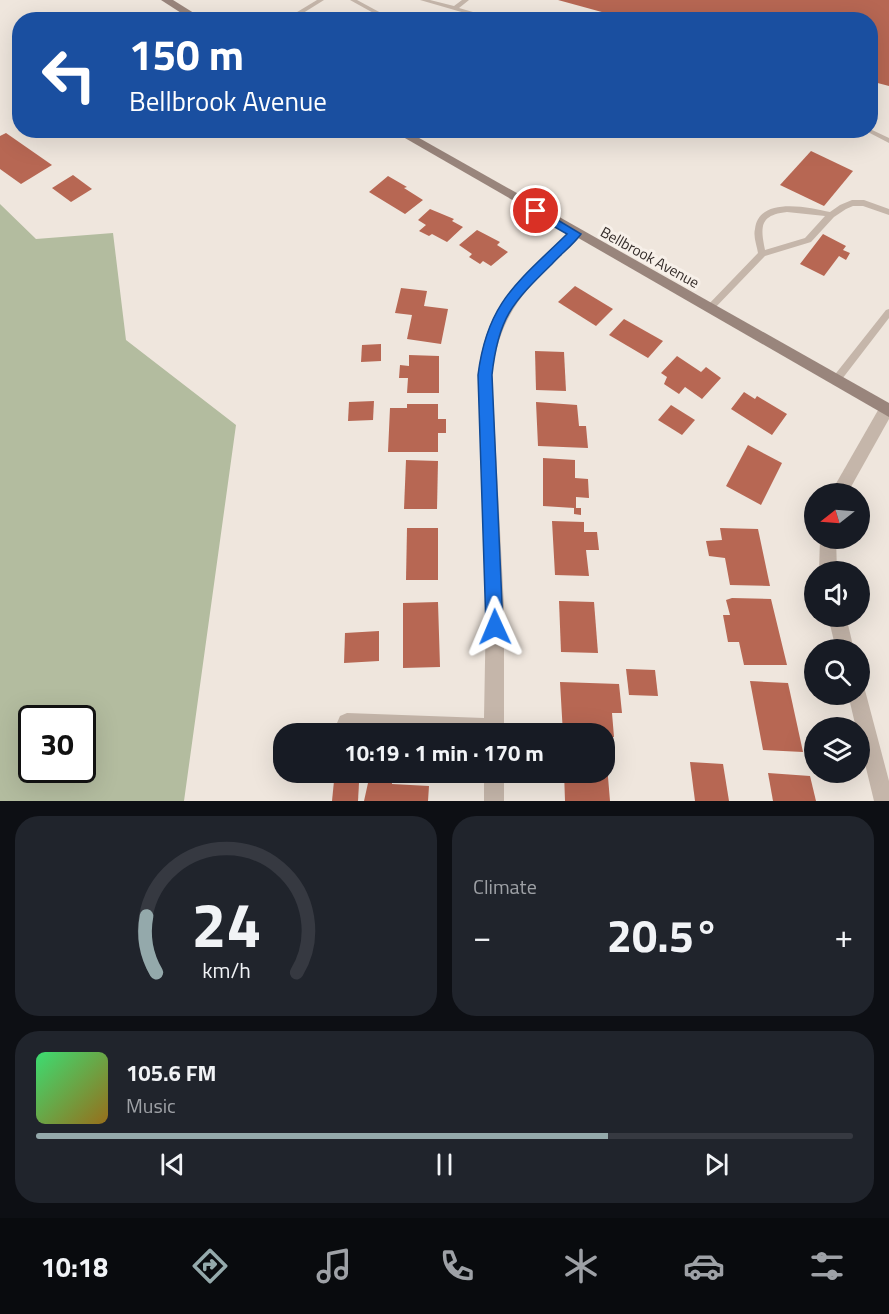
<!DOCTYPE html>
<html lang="en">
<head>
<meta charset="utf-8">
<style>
	:root { --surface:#171b24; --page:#20242c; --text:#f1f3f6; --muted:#9ea1a6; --line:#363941; --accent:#94a9ab }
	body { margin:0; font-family:"Titillium Web",sans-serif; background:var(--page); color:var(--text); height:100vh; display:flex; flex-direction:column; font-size:22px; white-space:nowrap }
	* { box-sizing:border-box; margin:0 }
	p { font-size:20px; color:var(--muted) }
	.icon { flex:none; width:33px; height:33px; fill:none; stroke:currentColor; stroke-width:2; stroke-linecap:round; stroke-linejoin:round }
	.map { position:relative; height:801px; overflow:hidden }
	.side { display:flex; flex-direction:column; gap:15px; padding:15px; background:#0d0f14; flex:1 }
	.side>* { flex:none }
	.banner { position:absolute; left:12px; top:12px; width:866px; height:126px; border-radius:24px; box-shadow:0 6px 24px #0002; background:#1a4fa0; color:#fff; overflow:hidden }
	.needle { width:39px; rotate:253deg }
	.fabs { position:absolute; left:804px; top:483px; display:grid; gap:12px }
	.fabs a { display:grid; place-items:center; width:66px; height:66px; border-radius:50%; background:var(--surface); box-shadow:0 6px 24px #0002; font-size:30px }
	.speed { position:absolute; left:18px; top:705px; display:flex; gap:12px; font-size:30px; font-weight:700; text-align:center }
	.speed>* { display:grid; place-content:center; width:78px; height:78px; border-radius:50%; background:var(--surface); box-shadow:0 6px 24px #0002; line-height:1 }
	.speed .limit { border:3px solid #111; border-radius:9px; background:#fff; color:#111 }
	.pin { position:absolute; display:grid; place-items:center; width:51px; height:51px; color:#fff; margin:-26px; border:3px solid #fff; border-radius:50%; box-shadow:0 2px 6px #0007 }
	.me { position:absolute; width:66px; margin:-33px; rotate:359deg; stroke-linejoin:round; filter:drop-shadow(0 0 4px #0008) }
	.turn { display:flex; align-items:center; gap:21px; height:126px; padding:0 18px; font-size:27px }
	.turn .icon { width:78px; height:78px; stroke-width:2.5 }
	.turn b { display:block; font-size:42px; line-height:51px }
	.big { font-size:45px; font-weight:700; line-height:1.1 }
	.side .widget { flex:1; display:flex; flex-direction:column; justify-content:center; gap:9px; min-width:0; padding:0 21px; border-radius:24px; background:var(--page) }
	.side .dial { align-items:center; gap:0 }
	.dial svg { height:156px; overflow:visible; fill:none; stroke:var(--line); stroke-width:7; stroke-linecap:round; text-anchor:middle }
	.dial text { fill:var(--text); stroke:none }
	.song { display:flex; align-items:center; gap:18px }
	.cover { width:72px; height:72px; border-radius:9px; background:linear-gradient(135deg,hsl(140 70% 55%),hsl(40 70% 35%)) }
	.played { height:6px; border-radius:3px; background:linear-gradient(90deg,var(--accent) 70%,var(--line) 70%) }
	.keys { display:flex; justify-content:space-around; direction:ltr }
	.heat { display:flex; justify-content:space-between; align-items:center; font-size:33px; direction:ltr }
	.side .tiles { flex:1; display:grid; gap:15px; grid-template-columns:1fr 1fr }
	.widget:last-child { grid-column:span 2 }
	.trip { position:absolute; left:273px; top:723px; width:342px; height:60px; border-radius:24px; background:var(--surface); box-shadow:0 6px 24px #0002; font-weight:700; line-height:60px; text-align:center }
	.tab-bar { display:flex; height:96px; justify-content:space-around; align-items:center; background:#090b0e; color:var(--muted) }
	.tab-bar .icon { width:42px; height:42px }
	.tab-bar .active { color:var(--accent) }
	.tab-bar b { font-size:27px; color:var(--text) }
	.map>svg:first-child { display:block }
	.green { fill:#b3bc9f; fill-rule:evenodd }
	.building { fill:#b76753 }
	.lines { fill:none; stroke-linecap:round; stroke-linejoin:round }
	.lane { fill:#c5b6aa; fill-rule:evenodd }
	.street { fill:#c5b6aa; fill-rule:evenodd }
	.secondary { fill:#99857c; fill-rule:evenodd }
	.route { fill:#1a73e8; stroke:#114b97; stroke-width:1.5 }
	.labels { text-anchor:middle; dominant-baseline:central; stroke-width:6; stroke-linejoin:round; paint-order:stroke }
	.street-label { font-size:15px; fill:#342c29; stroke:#f7f0e9 }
</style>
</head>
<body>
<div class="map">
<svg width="889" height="801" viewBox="0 0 889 801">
	<rect width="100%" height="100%" fill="#efe6dd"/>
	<!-- green -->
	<path class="green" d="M0 204 36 239 113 233 126 340 236 425 184 801H0ZM32 718H82V770H32Z"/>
	<!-- building -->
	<g class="building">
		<path d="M558 0H889V86L870 81V20H631Z"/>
		<path d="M6 133 52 165 21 184 0 169V136Z"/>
		<path d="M811 151 853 171 824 206 780 185Z"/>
		<path d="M73 175 92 189 71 202 52 188Z"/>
		<path d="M388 176 407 187 404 188 423 200 405 214 369 192Z"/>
		<path d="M430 209 454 219 452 221 463 227 447 242 432 234 429 236 419 231 426 225 418 220Z"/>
		<path d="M477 230 500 242 497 245 508 252 491 266 483 261 480 264 469 257 472 254 459 245Z"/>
		<path d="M823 234 846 246 843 250 850 253 846 260 839 256 824 276 800 264Z"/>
		<path d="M575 286 613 309 596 326 558 302Z"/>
		<path d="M401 288 427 291 424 306 448 309 441 344 407 339 412 315 395 313Z"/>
		<path d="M624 319 663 341 648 358 609 335Z"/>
		<path d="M381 344V361L361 362 362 345Z"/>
		<path d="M535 351 564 352 566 391 536 390Z"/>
		<path d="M409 355 439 356V393H407L408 378H399L400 365 409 366Z"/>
		<path d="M677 356 701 372 706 367 721 378 702 399 685 387 679 394 664 384 667 377 661 373Z"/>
		<path d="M744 392 755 399 757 396 787 414 772 435 731 409Z"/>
		<path d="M374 401 373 420 348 421 349 402Z"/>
		<path d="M536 402 577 405 579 426H586L588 448 538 446Z"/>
		<path d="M407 404H438V419H446V433H438V452H388L390 408H407Z"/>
		<path d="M671 405 695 420 682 435 658 420Z"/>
		<path d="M748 445 782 463 761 505 726 486Z"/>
		<path d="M543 458 575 460V478L588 479 589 498 576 497V508H581V515L574 514V508L543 506Z"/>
		<path d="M406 460 438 461 437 509H404Z"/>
		<path d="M552 521 584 522V532H597L599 550H586L589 576 555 575Z"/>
		<path d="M407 528H438V580H406Z"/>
		<path d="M720 528 758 529 770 586 730 585 725 558 709 556 706 541 722 540Z"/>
		<path d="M732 598 771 599 787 665H744L739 642H728L723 615H730L726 600Z"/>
		<path d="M559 601 594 602 598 653 561 652Z"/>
		<path d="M438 602 440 667 403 668V603Z"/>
		<path d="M379 631V661L344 663 345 633Z"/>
		<path d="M626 669 655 670 658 696 629 695Z"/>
		<path d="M750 681 788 683 803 752 763 750Z"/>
		<path d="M560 682 619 684 622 713H612L614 737H604V734H563Z"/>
		<path d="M690 762 723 764 729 801H695Z"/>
		<path d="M604 765H607L610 801H565L564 772H604Z"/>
		<path d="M768 773 810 776 816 801H773Z"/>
		<path d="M370 774 392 776V784L429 786 428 801H364Z"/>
		<path d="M334 781 359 783 358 801H332Z"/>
	</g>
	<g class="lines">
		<!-- lane -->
		<g class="lane">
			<path d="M317 0H324L292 20H284Z"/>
			<path d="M350 0H357L394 20H386Z"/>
			<path d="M420 0H430L454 6 462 0H469L459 8 501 20H489Z"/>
			<path d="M870 129 889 138V143L864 130H870Z"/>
			<path d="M57 130H64L59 134H57Z"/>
			<path d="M852 200H864L889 209V215L863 206H853L846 209 834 217 811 242 765 256 712 311H706L705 309 706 307 758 253C757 246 753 237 755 229 759 196 808 207 830 212L840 205ZM787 212 825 216 805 238 765 250C760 226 760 215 787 212Z"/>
			<path d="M889 309V318L839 383H833L832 380 833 377 886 310Z"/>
		</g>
		<!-- street -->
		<g class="street">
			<path d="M575 229 581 234 580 237C533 282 500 307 492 375L504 607V734H371L347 733 340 730 337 723 340 716 347 713 484 718 486 607 478 375C487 304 522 277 570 231Z"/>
			<path d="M886 404 889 405V419L847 494H830L881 405Z"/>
			<path d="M820 538H836L837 572H819Z"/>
			<path d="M828 616H846L854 650H836Z"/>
			<path d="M860 686 864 687 866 694 889 781V801H874L860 743V728H856L848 694H860Z"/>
			<rect x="484" y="772" width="20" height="29"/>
		</g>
		<!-- secondary -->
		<g class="secondary">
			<path d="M161 0H173L205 20H192Z"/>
			<path d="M391 130H405L889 403V417Z"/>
		</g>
	</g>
	<!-- route -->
	<path class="route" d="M536 207 581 234C573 245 561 254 552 264 512 303 498 318 492 375L503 627 500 633 495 636 489 633 486 627 478 375C487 302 518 282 567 234L532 214 530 211Z"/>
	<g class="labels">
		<!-- street labels -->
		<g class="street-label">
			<text transform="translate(650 257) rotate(29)">Bellbrook Avenue</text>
		</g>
	</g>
</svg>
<div class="fabs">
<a><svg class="needle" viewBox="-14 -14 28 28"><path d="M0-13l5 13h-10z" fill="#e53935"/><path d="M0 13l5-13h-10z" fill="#9ea1a6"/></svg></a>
<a><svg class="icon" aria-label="sound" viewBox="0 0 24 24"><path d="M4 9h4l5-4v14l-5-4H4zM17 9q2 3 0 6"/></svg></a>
<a><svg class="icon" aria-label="search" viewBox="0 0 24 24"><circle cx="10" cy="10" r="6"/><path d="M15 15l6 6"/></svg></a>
<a><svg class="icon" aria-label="layers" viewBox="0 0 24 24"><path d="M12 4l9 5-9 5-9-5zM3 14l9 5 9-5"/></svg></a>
</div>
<div class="speed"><div class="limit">30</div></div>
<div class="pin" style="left:536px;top:211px;background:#d93025"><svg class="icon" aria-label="arrive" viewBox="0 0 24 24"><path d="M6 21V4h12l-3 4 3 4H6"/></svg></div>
<svg class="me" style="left:495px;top:627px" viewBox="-20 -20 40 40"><path d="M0-17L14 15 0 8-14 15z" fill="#1a73e8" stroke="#fff" stroke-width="4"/></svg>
<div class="trip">10:19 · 1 min · 170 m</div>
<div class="banner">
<div class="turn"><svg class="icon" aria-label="left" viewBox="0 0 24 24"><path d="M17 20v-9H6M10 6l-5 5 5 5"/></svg><div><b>150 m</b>Bellbrook Avenue</div></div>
</div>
</div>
<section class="side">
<div class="tiles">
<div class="widget dial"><svg viewBox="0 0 100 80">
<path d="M14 69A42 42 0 1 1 86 69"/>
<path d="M14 69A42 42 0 0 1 9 40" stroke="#94a9ab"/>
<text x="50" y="56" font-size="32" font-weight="700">24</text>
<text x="50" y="72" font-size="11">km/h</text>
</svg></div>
<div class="widget"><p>Climate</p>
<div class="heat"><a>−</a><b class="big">20.5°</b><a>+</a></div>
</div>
<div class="widget">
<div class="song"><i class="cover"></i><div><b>105.6 FM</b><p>Music</p></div></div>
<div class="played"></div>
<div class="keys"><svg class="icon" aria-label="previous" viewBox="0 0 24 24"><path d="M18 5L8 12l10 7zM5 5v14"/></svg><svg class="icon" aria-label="pause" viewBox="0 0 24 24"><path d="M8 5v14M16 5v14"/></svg><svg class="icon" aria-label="next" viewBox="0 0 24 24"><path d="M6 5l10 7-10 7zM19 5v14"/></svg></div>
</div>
</div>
</section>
<nav class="tab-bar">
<b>10:18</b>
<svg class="icon active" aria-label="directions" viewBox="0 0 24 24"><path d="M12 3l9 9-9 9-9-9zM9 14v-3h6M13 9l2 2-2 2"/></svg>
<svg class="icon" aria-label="music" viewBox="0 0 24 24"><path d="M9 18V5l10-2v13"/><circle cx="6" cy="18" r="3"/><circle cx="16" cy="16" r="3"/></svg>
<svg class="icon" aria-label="phone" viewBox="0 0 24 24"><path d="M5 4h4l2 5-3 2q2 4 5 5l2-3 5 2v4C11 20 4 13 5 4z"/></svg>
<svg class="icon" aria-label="climate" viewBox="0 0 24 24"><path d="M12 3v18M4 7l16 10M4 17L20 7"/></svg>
<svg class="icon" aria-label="car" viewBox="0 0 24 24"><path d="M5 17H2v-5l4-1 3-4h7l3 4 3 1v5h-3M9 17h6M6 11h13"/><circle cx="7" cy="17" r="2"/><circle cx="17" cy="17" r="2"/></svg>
<svg class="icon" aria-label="filters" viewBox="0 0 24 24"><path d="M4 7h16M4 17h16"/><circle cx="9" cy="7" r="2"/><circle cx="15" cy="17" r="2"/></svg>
</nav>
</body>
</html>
